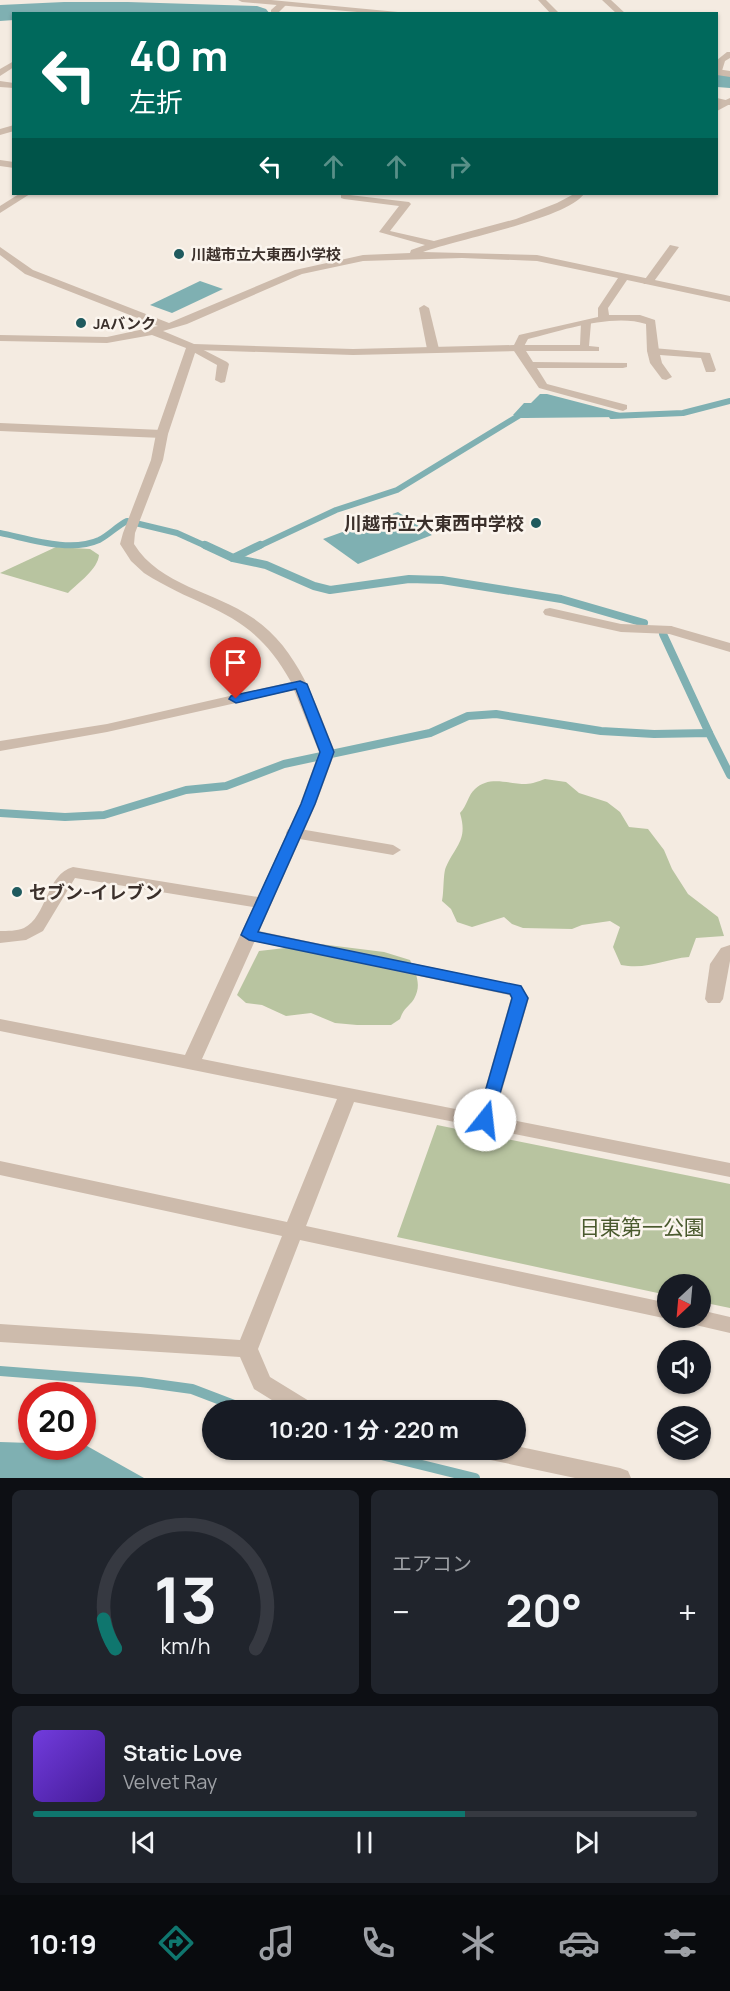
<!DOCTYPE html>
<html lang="ja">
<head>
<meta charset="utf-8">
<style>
	:root { --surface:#171b24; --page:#20242c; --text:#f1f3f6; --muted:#9ea1a6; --line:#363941; --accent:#0f766e }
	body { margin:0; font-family:Manrope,"Noto Sans JP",sans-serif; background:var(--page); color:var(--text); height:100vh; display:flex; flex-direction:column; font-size:22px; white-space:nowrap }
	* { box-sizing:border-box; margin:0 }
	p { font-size:20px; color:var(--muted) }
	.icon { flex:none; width:33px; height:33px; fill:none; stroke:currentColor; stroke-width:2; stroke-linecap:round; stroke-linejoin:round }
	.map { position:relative; height:1478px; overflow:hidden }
	.side { display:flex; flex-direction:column; gap:12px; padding:12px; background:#0d0f14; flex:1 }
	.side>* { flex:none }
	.guide { position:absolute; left:12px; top:12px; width:706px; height:183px; border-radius:0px; box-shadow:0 2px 4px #0004; background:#00695c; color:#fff; overflow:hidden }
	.needle { width:39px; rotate:206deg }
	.buttons { position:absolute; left:657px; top:1274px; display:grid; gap:12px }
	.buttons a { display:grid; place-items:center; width:54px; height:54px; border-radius:50%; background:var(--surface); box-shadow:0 2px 4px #0004; font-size:30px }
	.speed { position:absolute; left:18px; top:1382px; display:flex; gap:12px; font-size:30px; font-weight:700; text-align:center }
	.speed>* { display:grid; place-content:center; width:78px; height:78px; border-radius:50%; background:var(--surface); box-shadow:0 2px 4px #0004; line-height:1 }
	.speed .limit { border:9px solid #d22; background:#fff; color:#111 }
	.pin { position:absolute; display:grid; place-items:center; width:51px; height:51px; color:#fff; margin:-62px -26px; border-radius:50% 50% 50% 0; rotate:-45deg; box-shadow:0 0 6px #0007 }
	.pin .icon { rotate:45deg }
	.me { position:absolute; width:66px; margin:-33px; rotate:16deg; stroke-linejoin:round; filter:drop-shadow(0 0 4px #0008) }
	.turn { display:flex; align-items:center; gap:21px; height:126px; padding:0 18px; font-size:27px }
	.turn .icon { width:78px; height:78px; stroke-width:2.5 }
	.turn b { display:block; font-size:42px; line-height:51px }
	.lanes { display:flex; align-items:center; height:57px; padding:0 18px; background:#0003; justify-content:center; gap:30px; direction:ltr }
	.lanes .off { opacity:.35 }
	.big { font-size:45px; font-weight:700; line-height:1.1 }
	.side .tile { flex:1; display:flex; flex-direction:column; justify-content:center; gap:9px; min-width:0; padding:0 21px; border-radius:9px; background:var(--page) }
	.side .dial { align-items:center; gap:0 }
	.dial svg { height:156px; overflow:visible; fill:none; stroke:var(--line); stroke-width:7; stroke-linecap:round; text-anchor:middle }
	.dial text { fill:var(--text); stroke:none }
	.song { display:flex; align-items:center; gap:18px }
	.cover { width:72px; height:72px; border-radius:9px; background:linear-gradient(135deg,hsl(260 70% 55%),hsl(260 70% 35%)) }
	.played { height:6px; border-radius:3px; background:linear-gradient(90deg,var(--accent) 65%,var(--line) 65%) }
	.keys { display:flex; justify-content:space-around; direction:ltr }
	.heat { display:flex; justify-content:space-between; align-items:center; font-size:33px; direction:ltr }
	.side .tiles { flex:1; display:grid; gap:12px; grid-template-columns:1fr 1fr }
	.tile:last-child { grid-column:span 2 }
	.trip { position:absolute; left:202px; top:1400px; width:324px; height:60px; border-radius:30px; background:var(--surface); box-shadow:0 2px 4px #0004; font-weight:700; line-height:60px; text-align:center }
	.dock { display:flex; height:96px; justify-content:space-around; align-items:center; background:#090b0e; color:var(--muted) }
	.dock .icon { width:42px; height:42px }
	.dock .current { color:var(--accent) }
	.dock b { font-size:27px; color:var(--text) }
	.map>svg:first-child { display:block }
	.green { fill:#b8c4a0 }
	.water { fill:#7fb0b2 }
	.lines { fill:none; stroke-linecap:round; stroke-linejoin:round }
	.stream-far2 { stroke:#7fb0b2; stroke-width:6 }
	.stream-far1 { stroke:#7fb0b2; stroke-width:8 }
	.stream { stroke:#7fb0b2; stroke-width:10 }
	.river { fill:#7fb0b2; fill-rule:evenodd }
	.lane { fill:#cdbbac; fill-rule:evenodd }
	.street { fill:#cdbbac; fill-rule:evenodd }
	.route { fill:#1a73e8; stroke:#114b97; stroke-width:1.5 }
	.poi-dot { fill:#1f5a5e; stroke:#fbf5ee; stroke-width:2 }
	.labels { text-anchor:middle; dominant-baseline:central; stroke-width:5; stroke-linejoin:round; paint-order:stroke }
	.far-poi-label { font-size:15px; font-weight:bold; fill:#3b302b; stroke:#fbf5ee; text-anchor:start }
	.poi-label { font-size:18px; font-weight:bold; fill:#3b302b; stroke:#fbf5ee; text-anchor:end }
	.near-park-label { font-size:21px; fill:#4a5a2e; stroke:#fbf5ee }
</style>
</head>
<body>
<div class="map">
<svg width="730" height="1478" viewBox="0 0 730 1478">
	<rect width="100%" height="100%" fill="#f4ebe1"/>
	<!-- green -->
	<g class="green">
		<path d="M56 547 90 549 99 555C98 569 78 583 68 593L0 573Z"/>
		<path d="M545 779 566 782 579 793 607 802 620 812 629 827 648 829 664 850 672 869 688 894 718 917 724 936 696 938 689 957C664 959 648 970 621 965L613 947 620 927 610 921 582 925 572 929 523 928 512 924 504 917 472 927 457 922 451 909 442 901C444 893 443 873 446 867 456 845 468 840 460 813 467 806 468 795 475 789 489 775 509 784 526 784 532 784 539 781 545 779Z"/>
		<path d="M320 944 384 952 410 960C416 973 422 985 414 999 408 1008 404 1007 400 1019L391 1025H357L335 1023 311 1013 286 1016 262 1005 246 1003 237 995 259 951Z"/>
		<path d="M437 1125 730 1184V1308L701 1302 700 1284H668L667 1295 397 1237Z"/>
	</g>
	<!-- water -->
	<g class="water">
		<path d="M200 281 223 289 172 313 150 305Z"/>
		<path d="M540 394H547L620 413 622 417 524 418 513 415 524 403H531Z"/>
		<path d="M398 512 432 535 358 564 323 539Z"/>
		<path d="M0 1442 31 1443 32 1446H87L144 1478H0Z"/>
	</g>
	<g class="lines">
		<!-- stream-far2 -->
		<g class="stream-far2">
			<path d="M612 416 683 413 730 401"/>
			<path d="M0 533C30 539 70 553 99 540 109 535 117 526 127 521L177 533 208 547"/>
			<path d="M257 547 336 510 397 490 520 415H527"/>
		</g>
		<!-- stream-far1 -->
		<g class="stream-far1">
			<path d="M205 545 233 558 260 545"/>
			<path d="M233 558 266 565 314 586 330 590 409 579 442 580 561 599 644 623"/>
			<path d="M663 634 709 733"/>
			<path d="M0 813 65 817 104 815 186 790 226 786 284 764 430 733 468 716 496 714 601 731 654 734 709 733 730 775"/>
		</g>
		<!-- stream -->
		<g class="stream">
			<path d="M0 1371 141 1382 192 1389 247 1410"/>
			<path d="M357 1449 475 1478"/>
		</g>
		<!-- river -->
		<g class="river">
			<path d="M128 2 257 6 266 9 270 14H14V20L0 21V5L64 2Z"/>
			<path d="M717 71 730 72V88L717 87Z"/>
		</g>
		<!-- lane -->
		<g class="lane">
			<path d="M280 2 287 4 277 14H271V10Z"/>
			<path d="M727 52H730V58L725 61 721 74H717V60Z"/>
			<path d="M0 81 14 83V88L0 87Z"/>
			<path d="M717 98 730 101V105L717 104Z"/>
			<path d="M0 160 14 162V168L0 166Z"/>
			<path d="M670 245 679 247 652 284H644L643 282Z"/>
			<path d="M424 305 429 308 439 349 433 352 427 349 419 308Z"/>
			<path d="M586 320 591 323 589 346 599 347V351H526L533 362 627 363V367L623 368H537L547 384 627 405V409L623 411 539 388 512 348 518 345H580L581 323Z"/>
			<path d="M192 344 227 362 229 364 225 382 221 383 215 380 217 365 188 349V345Z"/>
			<path d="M653 348 710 353 716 370 714 372H706L701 358 660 355 662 363 672 377 666 380 662 379 650 363 647 351Z"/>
			<path d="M0 423 162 430 168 434 162 438 0 431Z"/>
			<path d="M550 608 621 624 671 626 678 630 671 634 621 632 545 615 543 612 545 609Z"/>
			<path d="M294 828 393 845 401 850 393 855 288 837 286 833 288 829Z"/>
			<path d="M249 929 521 986 529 998 492 1125 485 1127 478 1125 476 1120 511 998 509 995 243 939 241 935 243 931Z"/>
			<path d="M730 945V961L723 999 720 1003H708L705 999 710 964 721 948Z"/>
		</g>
		<!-- street -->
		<g class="street">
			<path d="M238 0H271L419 14H380L242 2Z"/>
			<path d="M538 0H546L560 14H551Z"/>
			<path d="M602 0H611L626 14H617Z"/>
			<path d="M14 61V67L0 76V69Z"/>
			<path d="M717 69 730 71V77L717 75Z"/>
			<path d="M730 98V104L717 111V104Z"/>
			<path d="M14 125V131L0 135V129Z"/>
			<path d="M19 194H30L0 213V206Z"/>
			<path d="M341 194 409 202 411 204 390 231 434 241 516 219 557 203 574 194H584C566 219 458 239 423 252L537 255 730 296V302L627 280 608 308 609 315H640L655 320 659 351 653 354 647 351 646 324C612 313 561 331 528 339L522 350 518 351 353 355 196 350 168 434 163 460 135 533 134 544C160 586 214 591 253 618 298 648 316 704 335 752L316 804 202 1059 730 1163V1177L354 1102 306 1226 668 1303V1317H675L668 1319 300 1240 258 1349 270 1377 314 1404 317 1410H288L254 1389 240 1357 0 1342V1324L240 1340 282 1236 0 1175V1161L287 1222 337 1099 0 1031V1019L185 1055 253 907 75 878 43 931 26 940 0 943V931C7 931 17 931 24 928 47 917 46 874 73 867L258 897 300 804 319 752 294 690 107 732 0 751V741L107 724 291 682C250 608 207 613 144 573L131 561 120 544 123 533 151 460 156 434 186 348 152 335 107 343 0 341V335L107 337 158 326 25 274 0 255V247L33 270 169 323 295 270 363 255 410 253 411 250 425 245 379 232 399 206 344 199 341 198ZM462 258 537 261 618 278 598 308V317L519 335 514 345 353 349 194 344 163 331 187 324 302 274 363 261Z"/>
			<path d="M671 626 730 643V652L666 633 664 630 666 627Z"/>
			<path d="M700 1310 730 1317V1333L687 1323 684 1317H700Z"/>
			<path d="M516 1446 620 1468 628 1471 631 1478H575L486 1459 478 1456 475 1449H516Z"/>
		</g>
	</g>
	<!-- route -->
	<path class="route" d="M300 681 307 684 334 752 315 804 258 932 521 986 528 998 491 1124 485 1126 479 1124 477 1120 512 998 510 994 249 940 241 935 301 804 320 752 296 689 236 703 229 699 231 696Z"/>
	<!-- markers -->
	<g class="poi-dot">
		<circle cx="179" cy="254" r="6"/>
		<circle cx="81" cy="323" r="6"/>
		<circle cx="536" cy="523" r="6"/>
		<circle cx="17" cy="892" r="6"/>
	</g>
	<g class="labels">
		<!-- far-poi labels -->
		<g class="far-poi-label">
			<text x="191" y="254">川越市立大東西小学校</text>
			<text x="93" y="323">JAバンク</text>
		</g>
		<!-- poi labels -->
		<g class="poi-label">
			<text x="524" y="523">川越市立大東西中学校</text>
			<text x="29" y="892" text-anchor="start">セブン-イレブン</text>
		</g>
		<!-- near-park labels -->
		<g class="near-park-label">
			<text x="642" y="1227">日東第一公園</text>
		</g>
	</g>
</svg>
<div class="buttons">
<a><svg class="needle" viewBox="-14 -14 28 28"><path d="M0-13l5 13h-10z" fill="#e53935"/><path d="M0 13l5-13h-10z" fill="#9ea1a6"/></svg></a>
<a><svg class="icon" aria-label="sound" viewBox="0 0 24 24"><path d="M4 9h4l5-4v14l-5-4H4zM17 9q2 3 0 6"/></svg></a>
<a><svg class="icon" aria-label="layers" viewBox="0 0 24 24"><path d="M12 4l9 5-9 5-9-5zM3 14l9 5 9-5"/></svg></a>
</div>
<div class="speed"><div class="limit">20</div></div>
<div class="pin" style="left:236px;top:699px;background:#d93025"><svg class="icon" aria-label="arrive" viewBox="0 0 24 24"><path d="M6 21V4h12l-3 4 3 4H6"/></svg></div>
<svg class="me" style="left:485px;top:1120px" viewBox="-20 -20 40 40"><circle r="19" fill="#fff"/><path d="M0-13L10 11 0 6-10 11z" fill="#1a73e8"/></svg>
<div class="trip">10:20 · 1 分 · 220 m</div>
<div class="guide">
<div class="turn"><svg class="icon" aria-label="left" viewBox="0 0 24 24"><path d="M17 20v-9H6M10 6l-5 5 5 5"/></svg><div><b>40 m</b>左折</div></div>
<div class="lanes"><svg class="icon" aria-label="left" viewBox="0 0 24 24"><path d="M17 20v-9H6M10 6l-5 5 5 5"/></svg><svg class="icon off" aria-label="ahead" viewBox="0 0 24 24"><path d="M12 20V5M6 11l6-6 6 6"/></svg><svg class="icon off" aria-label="ahead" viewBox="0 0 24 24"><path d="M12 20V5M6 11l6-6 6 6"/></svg><svg class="icon off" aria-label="right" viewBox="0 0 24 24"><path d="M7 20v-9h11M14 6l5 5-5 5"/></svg></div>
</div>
</div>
<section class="side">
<div class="tiles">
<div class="tile dial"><svg viewBox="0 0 100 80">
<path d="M14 69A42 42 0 1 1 86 69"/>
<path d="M14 69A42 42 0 0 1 8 54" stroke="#0f766e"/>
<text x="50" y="56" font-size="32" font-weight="700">13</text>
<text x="50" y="72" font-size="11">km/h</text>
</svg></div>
<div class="tile"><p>エアコン</p>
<div class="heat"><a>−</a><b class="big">20°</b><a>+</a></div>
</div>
<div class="tile">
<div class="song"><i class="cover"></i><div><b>Static Love</b><p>Velvet Ray</p></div></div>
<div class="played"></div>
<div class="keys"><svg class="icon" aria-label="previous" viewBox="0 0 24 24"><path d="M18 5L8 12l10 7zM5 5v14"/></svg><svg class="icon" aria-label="pause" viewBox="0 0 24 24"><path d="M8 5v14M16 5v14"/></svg><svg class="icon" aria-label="next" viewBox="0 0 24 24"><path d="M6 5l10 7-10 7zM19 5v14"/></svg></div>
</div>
</div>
</section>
<nav class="dock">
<b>10:19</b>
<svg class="icon current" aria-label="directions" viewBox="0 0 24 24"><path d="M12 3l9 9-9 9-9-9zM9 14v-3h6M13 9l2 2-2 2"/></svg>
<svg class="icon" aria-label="music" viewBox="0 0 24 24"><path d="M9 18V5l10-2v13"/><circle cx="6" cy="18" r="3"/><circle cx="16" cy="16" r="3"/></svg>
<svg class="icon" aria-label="phone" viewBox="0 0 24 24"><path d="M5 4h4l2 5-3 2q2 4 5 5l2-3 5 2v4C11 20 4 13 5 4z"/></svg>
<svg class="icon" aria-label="climate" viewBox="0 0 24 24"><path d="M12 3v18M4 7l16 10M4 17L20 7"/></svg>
<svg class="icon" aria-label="car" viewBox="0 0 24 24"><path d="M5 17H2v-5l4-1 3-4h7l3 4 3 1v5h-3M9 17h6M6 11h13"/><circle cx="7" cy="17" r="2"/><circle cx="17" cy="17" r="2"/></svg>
<svg class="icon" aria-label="filters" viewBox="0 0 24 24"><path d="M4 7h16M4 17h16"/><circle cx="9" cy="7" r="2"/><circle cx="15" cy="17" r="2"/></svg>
</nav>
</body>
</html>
